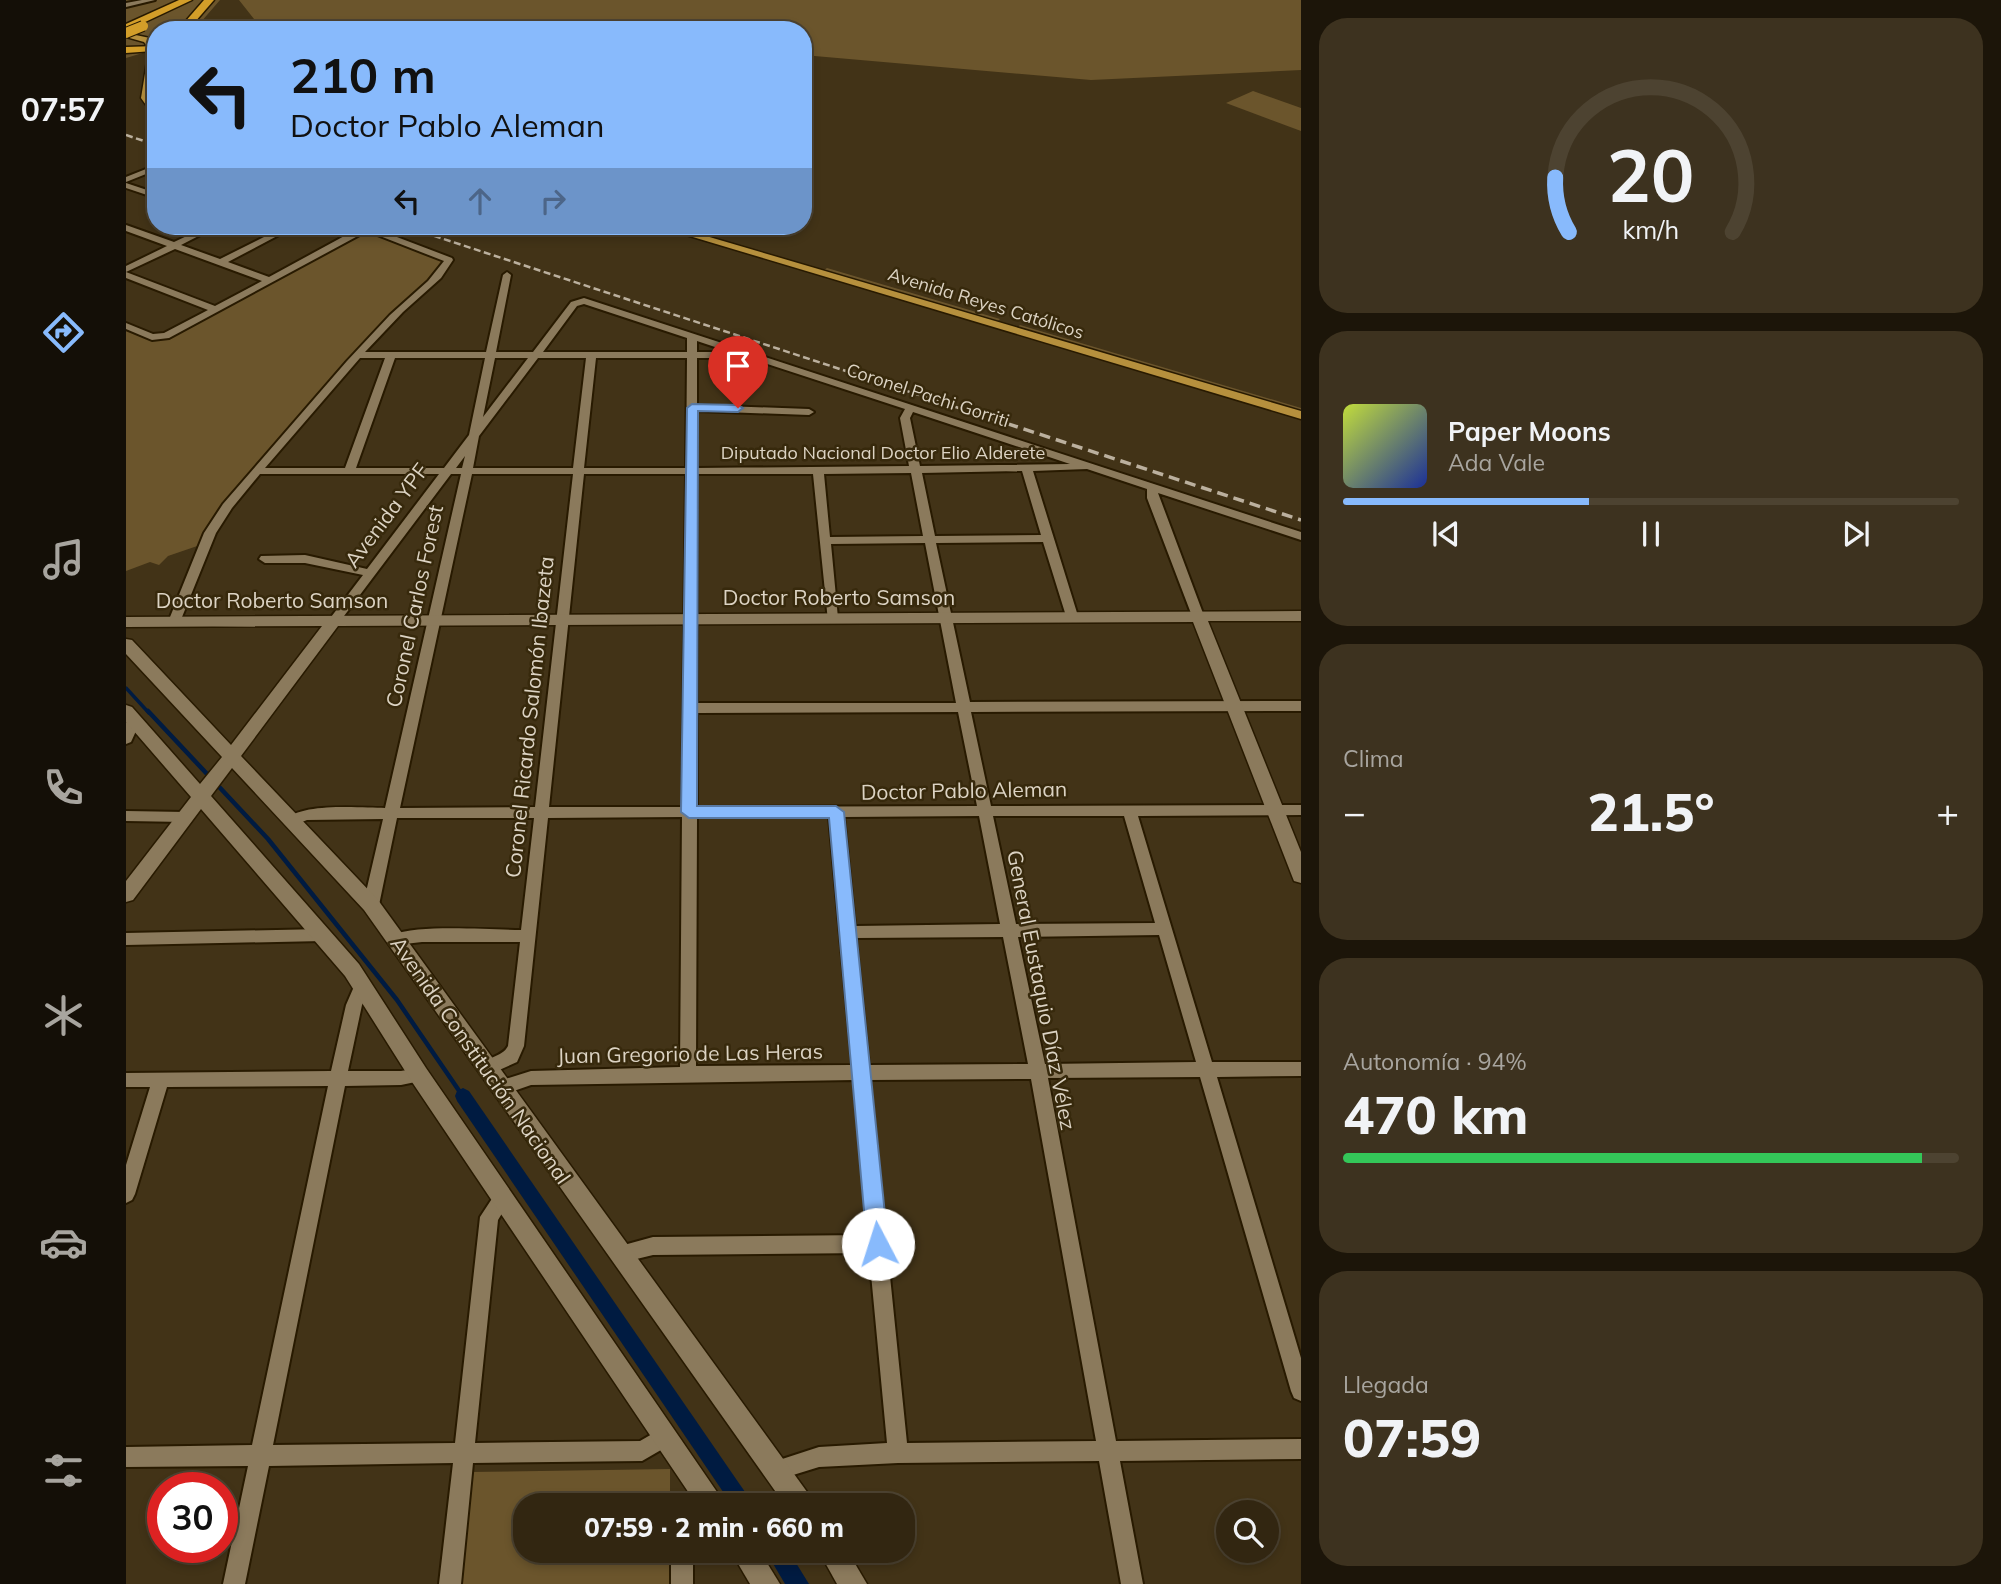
<!DOCTYPE html>
<html lang="es">
<head>
<meta charset="utf-8">
<style>
	:root { --surface:#322611; --page:#3d321f; --text:#f1f3f6; --muted:#a8a59f; --line:#4d4331; --accent:#88bafc }
	body { margin:0; font-family:Mulish,sans-serif; background:var(--page); color:var(--text); height:100vh; display:flex; flex-direction:column; font-size:26px; white-space:nowrap }
	* { box-sizing:border-box; margin:0 }
	p { font-size:23px; color:var(--muted) }
	.icon { flex:none; width:38px; height:38px; fill:none; stroke:currentColor; stroke-width:2; stroke-linecap:round; stroke-linejoin:round }
	.map { position:relative; flex:1; overflow:hidden }
	.side { display:flex; flex-direction:column; gap:18px; padding:18px; background:#1c1509; width:700px }
	.side>* { flex:none }
	.top-card { position:absolute; left:21px; top:21px; width:665px; height:214px; border-radius:28px; box-shadow:0 4px 10px #0003,0 0 0 2px var(--line); background:#88bafc; color:#111; overflow:hidden }
	.fabs { position:absolute; left:1090px; top:1500px; display:grid; gap:14px }
	.fabs a { display:grid; place-items:center; width:63px; height:63px; border-radius:50%; background:var(--surface); box-shadow:0 4px 10px #0003,0 0 0 2px var(--line); font-size:35px }
	.speed { position:absolute; left:21px; top:1472px; display:flex; gap:14px; font-size:35px; font-weight:700; text-align:center }
	.speed>* { display:grid; place-content:center; width:91px; height:91px; border-radius:50%; background:var(--surface); box-shadow:0 4px 10px #0003,0 0 0 2px var(--line); line-height:1 }
	.speed .limit { border:10px solid #d22; background:#fff; color:#111 }
	.pin { position:absolute; display:grid; place-items:center; width:60px; height:60px; color:#fff; margin:-72px -30px; border-radius:50% 50% 50% 0; rotate:-45deg; box-shadow:0 0 7px #0007 }
	.pin .icon { rotate:45deg }
	.me { position:absolute; width:77px; margin:-38px; rotate:355deg; stroke-linejoin:round; filter:drop-shadow(0 0 5px #0008) }
	.turn { display:flex; align-items:center; gap:24px; height:147px; padding:0 28px; font-size:32px }
	.turn .icon { width:91px; height:91px; stroke-width:2.5 }
	.turn b { display:block; font-size:49px; line-height:60px }
	.lanes { display:flex; align-items:center; height:66px; padding:0 28px; background:#0003; justify-content:center; gap:35px; direction:ltr }
	.lanes .off { opacity:.35 }
	.big { font-size:52px; font-weight:800; line-height:1.1 }
	.side .widget { flex:1; display:flex; flex-direction:column; justify-content:center; gap:10px; min-width:0; padding:0 24px; border-radius:28px; background:var(--page) }
	.side .dial { align-items:center; gap:0 }
	.dial svg { height:182px; overflow:visible; fill:none; stroke:var(--line); stroke-width:7; stroke-linecap:round; text-anchor:middle }
	.dial text { fill:var(--text); stroke:none }
	.song { display:flex; align-items:center; gap:21px }
	.cover { width:84px; height:84px; border-radius:10px; background:linear-gradient(135deg,hsl(70 70% 55%),hsl(230 70% 35%)) }
	.played { height:7px; border-radius:4px; background:linear-gradient(90deg,var(--accent) 40%,var(--line) 40%) }
	.keys { display:flex; justify-content:space-around; direction:ltr }
	.heat { display:flex; justify-content:space-between; align-items:center; font-size:38px; direction:ltr }
	.charge { height:10px; border-radius:5px; background:linear-gradient(90deg,#34c759 94%,var(--line) 0) }
	.trip { position:absolute; left:387px; top:1493px; width:402px; height:70px; border-radius:28px; background:var(--surface); box-shadow:0 4px 10px #0003,0 0 0 2px var(--line); font-weight:800; line-height:70px; text-align:center }
	main { display:flex; flex:1; min-height:0 }
	.tabs { display:flex; flex-direction:column; width:126px; justify-content:space-around; align-items:center; background:#140f07; color:var(--muted) }
	.tabs .icon { width:49px; height:49px }
	.tabs .active { color:var(--accent) }
	.tabs b { font-size:32px; color:var(--text) }
	.map>svg:first-child { display:block }
	.green { fill:#6b552c }
	.lines { fill:none; stroke-linecap:round; stroke-linejoin:round }
	.stream-far2 { stroke:#001b41; stroke-width:3.5 }
	.stream-far1 { stroke:#001b41; stroke-width:4.5 }
	.stream { stroke:#001b41; stroke-width:6 }
	.canal { fill:#001b41; fill-rule:evenodd }
	.street-casing { stroke:#281a00; stroke-width:4 }
	.secondary-casing { stroke:#281a00; stroke-width:3 }
	.primary-casing { stroke:#281a00; stroke-width:3 }
	.highway-casing { stroke:#281a00; stroke-width:3 }
	.street { fill:#8b7a5c; fill-rule:evenodd }
	.secondary { fill:#8b7a5c; fill-rule:evenodd }
	.primary { fill:#b6903d; fill-rule:evenodd }
	.highway { fill:#d39e29; fill-rule:evenodd }
	.rail-far1 { stroke:#bbb09e; stroke-width:2.5; stroke-dasharray:7 3.5; stroke-linecap:butt }
	.rail { stroke:#bbb09e; stroke-width:3.5; stroke-dasharray:11 6; stroke-linecap:butt }
	.highway-bridge-casing { stroke:#281a00; stroke-width:12; stroke-linecap:butt }
	.highway-bridge { stroke:#d39e29; stroke-width:10 }
	.route { fill:#88bafc; stroke:#5879a4; stroke-width:2 }
	.labels { text-anchor:middle; dominant-baseline:central; stroke-width:5; stroke-linejoin:round; paint-order:stroke }
	.far-street-label { font-size:18px; fill:#dcd3c3; stroke:#37290c }
	.street-label { font-size:21px; fill:#dcd3c3; stroke:#37290c }
</style>
</head>
<body>
<main>
<nav class="tabs">
<b>07:57</b>
<svg class="icon active" aria-label="directions" viewBox="0 0 24 24"><path d="M12 3l9 9-9 9-9-9zM9 14v-3h6M13 9l2 2-2 2"/></svg>
<svg class="icon" aria-label="music" viewBox="0 0 24 24"><path d="M9 18V5l10-2v13"/><circle cx="6" cy="18" r="3"/><circle cx="16" cy="16" r="3"/></svg>
<svg class="icon" aria-label="phone" viewBox="0 0 24 24"><path d="M5 4h4l2 5-3 2q2 4 5 5l2-3 5 2v4C11 20 4 13 5 4z"/></svg>
<svg class="icon" aria-label="climate" viewBox="0 0 24 24"><path d="M12 3v18M4 7l16 10M4 17L20 7"/></svg>
<svg class="icon" aria-label="car" viewBox="0 0 24 24"><path d="M5 17H2v-5l4-1 3-4h7l3 4 3 1v5h-3M9 17h6M6 11h13"/><circle cx="7" cy="17" r="2"/><circle cx="17" cy="17" r="2"/></svg>
<svg class="icon" aria-label="filters" viewBox="0 0 24 24"><path d="M4 7h16M4 17h16"/><circle cx="9" cy="7" r="2"/><circle cx="15" cy="17" r="2"/></svg>
</nav>
<div class="map">
<svg width="1175" height="1584" viewBox="0 0 1175 1584">
	<rect width="100%" height="100%" fill="#423317"/>
	<!-- green -->
	<g class="green">
		<path d="M0 0H94L68 30H30V49L0 58Z"/>
		<path d="M113 0H1175V70L965 80 677 55V30H416L279 21 259 30H166L132 24Z"/>
		<path d="M1127 91 1175 108V131L1100 103Z"/>
		<path d="M240 228 323 260 104 502 80 543 42 556 33 565 24 562 0 571V325L29 337 40 336Z"/>
		<path d="M701 268 874 319 872 321 698 270Z"/>
		<path d="M894 325 1175 408V412L892 327Z"/>
		<path d="M544 1469V1505H399V1550L544 1551V1584H333L344 1472Z"/>
	</g>
	<g class="lines">
		<!-- stream-far2 -->
		<path class="stream-far2" d="M0 688 23 713"/>
		<!-- stream-far1 -->
		<path class="stream-far1" d="M22 711 142 839 271 1000 336 1095"/>
		<!-- stream -->
		<path class="stream" d="M335 1093 337 1096"/>
		<!-- canal -->
		<g class="canal">
			<path d="M337 1088 343 1091 628 1505H606L331 1101 329 1096 331 1091Z"/>
			<path d="M639 1550H662L683 1584H659Z"/>
		</g>
		<defs>
			<g id="street">
				<path d="M16 0H29L0 7V3Z"/>
				<path d="M30 165V170L0 182V177Z"/>
				<path d="M0 183 30 193V198L0 188Z"/>
				<path d="M0 225 48 242 82 226H92L55 245 94 259 160 226H170L102 262 143 277 233 228 231 226H242L326 258 327 260 315 278 277 312 239 352H360L377 275 381 272 385 275 370 352H407L445 302 458 298 1175 532V540L1032 493 1078 616 1072 620 1066 616 1021 498V489L961 469 907 471 952 616 950 619 946 620 940 616 917 542 810 543 844 702 1175 701V711L845 712 865 806 1175 805V815L1012 816 1086 1062H1175V1076L1091 1077 1175 1358V1401L1168 1398 1165 1391 1074 1077 922 1078 990 1441 1175 1439V1459L994 1461 1017 1584H995L973 1461 772 1463 693 1467 651 1480 644 1477 641 1470 644 1463 693 1447 761 1443 743 1253 527 1255 494 1263 487 1260 485 1254 487 1248 527 1237 742 1235 728 1080 405 1085 376 1095 370 1092 368 1087 370 1082 405 1071 554 1067 556 817 422 818 398 1046 391 1062 362 1075 356 1073 354 1068C359 1056 376 1058 382 1046L394 942H296L270 945 265 943 262 939 265 935C296 924 360 930 395 930L408 818H271L253 905 250 909 245 911 240 909 237 905 257 819 181 820 166 826 161 825 159 821C173 802 236 808 259 808L335 474H325L212 624 208 625 202 621 237 575 179 563H139L133 559 135 556 179 555 241 569 313 474H134L106 508 90 533 54 622 48 626 42 622 78 533 97 504 221 361 264 315 302 281 318 261 241 231 43 338 26 340 0 329V323L27 334 38 333 82 310 0 278V272L89 306 136 281 49 249 0 272V266L41 246 0 231ZM458 304 561 338V352H417L451 306ZM571 341 604 352H571ZM614 355 779 409 774 418 783 466 571 468V411L683 415 688 412 683 409 571 405V358H609ZM234 358H259L219 468H139ZM269 358H359L343 435 318 468H230ZM369 358H402L357 417ZM412 358H460L447 468H347L353 436ZM470 358H561L560 468H458ZM787 412 944 464 794 466 784 418ZM339 456 336 468H330ZM896 471 915 535 809 536 796 473ZM785 473 797 536 704 537 698 474ZM346 474H447L409 807 274 808ZM458 474H560L556 807H423ZM571 474H687L702 621H710L712 618 705 544 799 543 830 703H571ZM832 712 851 806 571 807V713ZM853 816 874 924 729 926 718 817ZM867 816H998L1029 923 890 924ZM571 817H703L726 1065 570 1066ZM1033 935 1070 1062 919 1064 892 937ZM877 937 902 1064 743 1065 730 938ZM905 1079 970 1441 781 1443 744 1080Z"/>
				<path d="M8 715 15 720 5 742 0 744V723L3 717Z"/>
				<path d="M0 811 59 812 64 813 66 817 64 821 59 822 0 821Z"/>
				<path d="M197 929 202 931 205 935 202 939 197 941 0 945V933Z"/>
				<path d="M236 980 242 982 244 987 236 1005 222 1071H275L293 1068 299 1070 301 1075 299 1080 275 1085 219 1086 147 1445 329 1443 354 1217 371 1191 377 1188 383 1191 386 1197 372 1220 349 1443 514 1441 540 1426 547 1429 550 1436 547 1443 516 1461 347 1463 335 1584H313L327 1463 143 1466 119 1584H97L122 1466 0 1467V1447L126 1445 202 1086 41 1087 9 1194 6 1200 0 1203V1165L24 1087H0V1073L205 1071 220 1005 230 982Z"/>
				<rect x="545" y="1550" width="22" height="34"/>
			</g>
			<g id="secondary">
				<path d="M1175 611V621H1082L1175 852V883L1168 881 1166 876 1067 622 212 626 115 756 252 900 684 1496 688 1505H659L238 910 106 768 85 796 233 964 300 1068 600 1505H571L286 1082 219 976 75 809 7 900 0 902V881L65 797 0 722V705L6 707 74 784 96 757 0 654V639L6 640 105 745 196 626 0 627V617Z"/>
				<path d="M604 1550H633L654 1584H624Z"/>
				<path d="M692 1550H721L741 1584H711Z"/>
			</g>
			<g id="primary">
				<path d="M0 33 24 38 30 45 25 98 30 107V119L15 98 23 49 18 42 0 37Z"/>
				<path d="M530 226H546L1175 411V419Z"/>
			</g>
			<g id="highway">
				<path d="M53 0H66L0 31V24Z"/>
				<path d="M78 0H88L62 30H52Z"/>
				<path d="M30 46V50L27 51 0 53V47Z"/>
			</g>
		</defs>
		<!-- street casing -->
		<use href="#street" class="street-casing"/>
		<!-- secondary casing -->
		<use href="#secondary" class="secondary-casing"/>
		<!-- primary casing -->
		<use href="#primary" class="primary-casing"/>
		<!-- highway casing -->
		<use href="#highway" class="highway-casing"/>
		<!-- street -->
		<use href="#street" class="street"/>
		<!-- secondary -->
		<use href="#secondary" class="secondary"/>
		<!-- primary -->
		<use href="#primary" class="primary"/>
		<!-- highway -->
		<use href="#highway" class="highway"/>
		<!-- rail-far1 -->
		<g class="rail-far1">
			<path d="M0 135 30 145"/>
			<path d="M278 226 854 415"/>
		</g>
		<!-- rail -->
		<path class="rail" d="M849 413 1175 520"/>
		<defs>
			<path id="highway-bridge" d="M0 33 17 26"/>
		</defs>
		<!-- highway-bridge casing -->
		<use href="#highway-bridge" class="highway-bridge-casing"/>
		<!-- highway-bridge -->
		<use href="#highway-bridge" class="highway-bridge"/>
	</g>
	<!-- route -->
	<path class="route" d="M566 404 612 405 617 408 612 412 572 411 571 806H710L718 812 762 1244 759 1251 752 1254 744 1251 741 1244 703 818H563L555 812 561 408Z"/>
	<g class="labels">
		<!-- far-street labels -->
		<g class="far-street-label">
			<text transform="translate(860 303) rotate(17)">Avenida Reyes Católicos</text>
			<text transform="translate(802 395) rotate(18)">Coronel Pachi Gorriti</text>
			<text x="757" y="452">Diputado Nacional Doctor Elio Alderete</text>
		</g>
		<!-- street labels -->
		<g class="street-label">
			<text transform="translate(260 515) rotate(-53)">Avenida YPF</text>
			<text x="713" y="597">Doctor Roberto Samson</text>
			<text x="146" y="600">Doctor Roberto Samson</text>
			<text transform="translate(288 606) rotate(-78)">Coronel Carlos Forest</text>
			<text transform="translate(403 717) rotate(-84)">Coronel Ricardo Salomón Ibazeta</text>
			<text transform="translate(838 790) rotate(-1)">Doctor Pablo Aleman</text>
			<text transform="translate(916 990) rotate(79)">General Eustaquio Díaz Vélez</text>
			<text transform="translate(564 1053) rotate(-1)">Juan Gregorio de Las Heras</text>
			<text transform="translate(355 1060) rotate(55)">Avenida Constitución Nacional</text>
		</g>
	</g>
</svg>
<div class="fabs">
<a><svg class="icon" aria-label="search" viewBox="0 0 24 24"><circle cx="10" cy="10" r="6"/><path d="M15 15l6 6"/></svg></a>
</div>
<div class="speed"><div class="limit">30</div></div>
<div class="pin" style="left:612px;top:408px;background:#d93025"><svg class="icon" aria-label="arrive" viewBox="0 0 24 24"><path d="M6 21V4h12l-3 4 3 4H6"/></svg></div>
<svg class="me" style="left:752px;top:1244px" viewBox="-20 -20 40 40"><circle r="19" fill="#fff"/><path d="M0-13L10 11 0 6-10 11z" fill="#88bafc"/></svg>
<div class="trip">07:59 · 2 min · 660 m</div>
<div class="top-card">
<div class="turn"><svg class="icon" aria-label="left" viewBox="0 0 24 24"><path d="M17 20v-9H6M10 6l-5 5 5 5"/></svg><div><b>210 m</b>Doctor Pablo Aleman</div></div>
<div class="lanes"><svg class="icon" aria-label="left" viewBox="0 0 24 24"><path d="M17 20v-9H6M10 6l-5 5 5 5"/></svg><svg class="icon off" aria-label="ahead" viewBox="0 0 24 24"><path d="M12 20V5M6 11l6-6 6 6"/></svg><svg class="icon off" aria-label="right" viewBox="0 0 24 24"><path d="M7 20v-9h11M14 6l5 5-5 5"/></svg></div>
</div>
</div>
<section class="side">
<div class="widget dial"><svg viewBox="0 0 100 80">
<path d="M14 69A42 42 0 1 1 86 69"/>
<path d="M14 69A42 42 0 0 1 8 45" stroke="#88bafc"/>
<text x="50" y="56" font-size="32" font-weight="700">20</text>
<text x="50" y="72" font-size="11">km/h</text>
</svg></div>
<div class="widget">
<div class="song"><i class="cover"></i><div><b>Paper Moons</b><p>Ada Vale</p></div></div>
<div class="played"></div>
<div class="keys"><svg class="icon" aria-label="previous" viewBox="0 0 24 24"><path d="M18 5L8 12l10 7zM5 5v14"/></svg><svg class="icon" aria-label="pause" viewBox="0 0 24 24"><path d="M8 5v14M16 5v14"/></svg><svg class="icon" aria-label="next" viewBox="0 0 24 24"><path d="M6 5l10 7-10 7zM19 5v14"/></svg></div>
</div>
<div class="widget"><p>Clima</p>
<div class="heat"><a>−</a><b class="big">21.5°</b><a>+</a></div>
</div>
<div class="widget"><p>Autonomía · 94%</p><b class="big">470 km</b><div class="charge"></div></div>
<div class="widget"><p>Llegada</p><b class="big">07:59</b></div>
</section>
</main>
</body>
</html>
